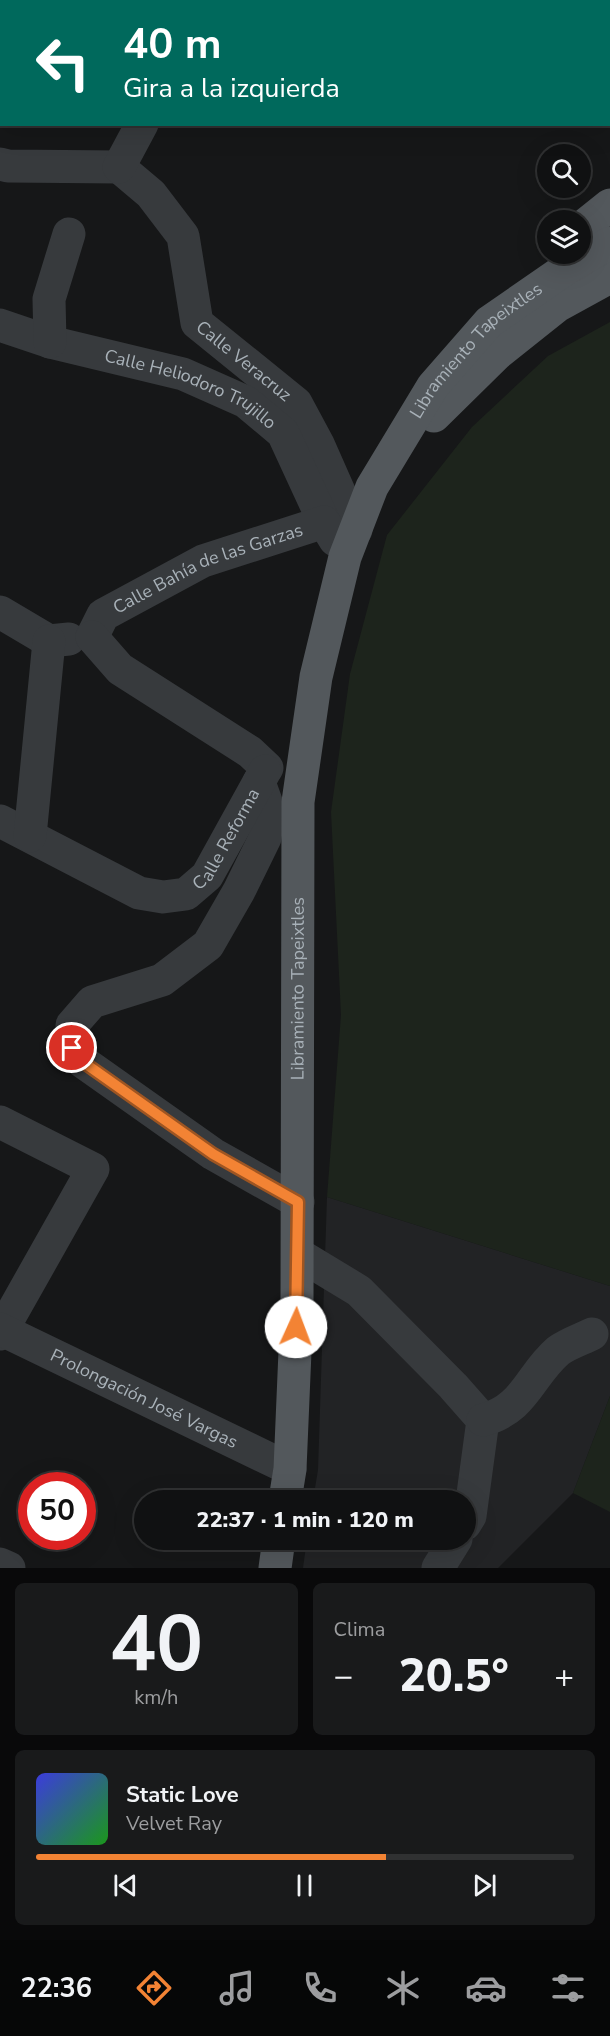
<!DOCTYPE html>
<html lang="es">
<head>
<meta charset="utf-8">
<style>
	:root { --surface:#101112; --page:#191a1b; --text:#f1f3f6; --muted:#9c9d9f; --line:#303132; --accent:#f38334 }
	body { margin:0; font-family:"Nunito Sans",sans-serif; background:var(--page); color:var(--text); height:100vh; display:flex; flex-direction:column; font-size:22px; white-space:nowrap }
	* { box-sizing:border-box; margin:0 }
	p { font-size:20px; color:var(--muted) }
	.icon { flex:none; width:33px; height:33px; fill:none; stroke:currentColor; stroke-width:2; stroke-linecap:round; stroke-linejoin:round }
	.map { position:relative; height:1568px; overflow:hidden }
	.sheet { display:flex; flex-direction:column; gap:15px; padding:15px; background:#09090a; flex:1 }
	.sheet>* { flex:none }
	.top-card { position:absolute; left:0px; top:0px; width:610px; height:126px; box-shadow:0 6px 24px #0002,0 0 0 2px var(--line); background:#00695c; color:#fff; overflow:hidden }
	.buttons { position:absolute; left:537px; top:144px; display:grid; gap:12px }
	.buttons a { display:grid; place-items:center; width:54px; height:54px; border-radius:50%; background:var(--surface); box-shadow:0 6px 24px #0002,0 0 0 2px var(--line); font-size:30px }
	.speed { position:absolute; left:18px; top:1472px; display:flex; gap:12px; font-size:30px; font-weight:700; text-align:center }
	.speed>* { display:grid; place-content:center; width:78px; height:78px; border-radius:50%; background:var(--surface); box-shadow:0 6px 24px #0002,0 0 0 2px var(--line); line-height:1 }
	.speed .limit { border:9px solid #d22; background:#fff; color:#111 }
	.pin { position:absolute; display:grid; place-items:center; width:51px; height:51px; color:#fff; margin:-26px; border:3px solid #fff; border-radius:50%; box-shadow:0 2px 6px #0007 }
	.me { position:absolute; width:66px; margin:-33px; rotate:2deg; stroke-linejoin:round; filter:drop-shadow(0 0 4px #0008) }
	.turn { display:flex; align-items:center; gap:21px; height:126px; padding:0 24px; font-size:27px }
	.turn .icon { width:78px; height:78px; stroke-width:2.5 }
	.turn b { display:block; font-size:42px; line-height:51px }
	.big { font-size:45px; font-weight:800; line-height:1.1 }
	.sheet .widget { flex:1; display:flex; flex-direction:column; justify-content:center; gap:9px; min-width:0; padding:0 21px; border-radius:9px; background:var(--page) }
	.sheet .dial { align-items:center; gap:0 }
	.dial b { font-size:78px; line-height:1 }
	.song { display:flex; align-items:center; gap:18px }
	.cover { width:72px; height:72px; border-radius:9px; background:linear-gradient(135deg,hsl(240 70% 55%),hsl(120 70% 35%)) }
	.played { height:6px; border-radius:3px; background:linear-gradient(90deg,var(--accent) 65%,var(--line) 65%) }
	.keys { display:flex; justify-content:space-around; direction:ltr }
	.heat { display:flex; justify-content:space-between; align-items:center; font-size:33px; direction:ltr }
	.sheet .tiles { flex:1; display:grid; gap:15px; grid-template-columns:1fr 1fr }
	.widget:last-child { grid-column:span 2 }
	.trip { position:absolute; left:134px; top:1490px; width:342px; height:60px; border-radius:30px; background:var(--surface); box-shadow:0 6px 24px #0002,0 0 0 2px var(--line); font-weight:800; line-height:60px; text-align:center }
	.menu { display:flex; height:96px; justify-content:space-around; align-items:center; background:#060707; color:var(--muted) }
	.menu .icon { width:42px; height:42px }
	.menu .selected { color:var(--accent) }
	.menu b { font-size:27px; color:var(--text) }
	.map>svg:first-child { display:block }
	.built { fill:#222325 }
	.green { fill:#1d241c }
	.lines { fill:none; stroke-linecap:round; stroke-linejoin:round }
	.minor { stroke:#373a3d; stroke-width:33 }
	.major { stroke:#53585c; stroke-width:33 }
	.route-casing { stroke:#9e5522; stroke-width:15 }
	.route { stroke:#f38334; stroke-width:10 }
	.labels { text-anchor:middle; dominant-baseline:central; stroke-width:6; stroke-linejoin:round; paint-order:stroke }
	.street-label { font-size:18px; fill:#a8b1b8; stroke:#111213 }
</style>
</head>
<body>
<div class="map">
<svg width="610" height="1568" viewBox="0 0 610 1568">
	<rect width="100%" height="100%" fill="#161718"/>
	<!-- built -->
	<path class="built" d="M327 1197 610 1286V1396L573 1493 498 1568H303L307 1539H465V1500H313L318 1470Z"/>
	<!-- green -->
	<g class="green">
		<path d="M610 322V1286L327 1197 341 1015 331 812 350 674 387 535 472 427 548 356Z"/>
		<path d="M610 1396V1512L573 1493Z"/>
	</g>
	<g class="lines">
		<!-- minor -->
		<g class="minor">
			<path d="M175 2V0"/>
			<path d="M315 2 316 0"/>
			<path d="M0 164 8 166 119 167"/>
			<path id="s1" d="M119 167 151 194 183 236 197 323 296 403 318 444 356 530"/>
			<path d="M119 167 142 124"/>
			<path id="s2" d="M0 325 50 342 183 374 246 402 283 433 324 522"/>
			<path d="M50 342 49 299 69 234"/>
			<path d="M0 612 49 641 69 639"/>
			<path id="s3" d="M92 637 103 615 203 561 324 522 335 540"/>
			<path d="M92 637 120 669 250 752 267 768"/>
			<path d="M259 782 269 810 265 838 239 891 208 945 162 980 92 1002 72 1025V1048L83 1062 213 1154 298 1202"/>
			<path id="s4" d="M0 821 139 893 163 897 186 894 207 876 265 771"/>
			<path d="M30 836 49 641"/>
			<path d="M0 1122 93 1169 0 1334"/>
			<path d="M298 1254 359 1291 453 1386 483 1420 470 1516 465 1524"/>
			<path id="s5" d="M0 1329 290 1469"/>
			<path d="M483 1420C525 1409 529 1376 558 1351 567 1344 582 1339 592 1334"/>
			<path d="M0 1564 9 1568"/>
			<path d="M438 1568 456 1539"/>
		</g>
		<!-- major -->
		<g class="major">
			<path d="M580 229 610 205"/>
			<path d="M434 416 497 354 557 306 610 277"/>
			<path id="s6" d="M285 1500 290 1469 297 1304 298 802 316 677 345 557 372 487 433 386 489 322 567 268 610 243"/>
			<path d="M275 1568 279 1539"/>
		</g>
	</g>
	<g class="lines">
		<defs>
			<path id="route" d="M72 1048 83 1062 213 1154 298 1202 296 1327"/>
		</defs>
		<!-- route casing -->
		<use href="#route" class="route-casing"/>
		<!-- route -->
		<use href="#route" class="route"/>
	</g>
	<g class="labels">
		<!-- street labels -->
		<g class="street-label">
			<text stroke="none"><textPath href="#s6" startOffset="1197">Libramiento Tapeixtles</textPath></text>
			<text stroke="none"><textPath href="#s1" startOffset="243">Calle Veracruz</textPath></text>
			<text stroke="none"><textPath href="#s2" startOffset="202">Calle Heliodoro Trujillo</textPath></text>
			<text stroke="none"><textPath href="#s3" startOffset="140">Calle Bahía de las Garzas</textPath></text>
			<text stroke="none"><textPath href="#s4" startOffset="273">Calle Reforma</textPath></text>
			<text stroke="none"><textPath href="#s6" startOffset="512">Libramiento Tapeixtles</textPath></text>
			<text stroke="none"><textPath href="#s5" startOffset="160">Prolongación José Vargas</textPath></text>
		</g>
	</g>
</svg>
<div class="buttons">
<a><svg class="icon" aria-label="search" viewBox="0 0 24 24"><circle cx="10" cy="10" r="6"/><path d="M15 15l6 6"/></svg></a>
<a><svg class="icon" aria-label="layers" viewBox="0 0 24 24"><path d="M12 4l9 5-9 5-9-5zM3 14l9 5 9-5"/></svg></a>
</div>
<div class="speed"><div class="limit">50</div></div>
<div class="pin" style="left:72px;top:1048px;background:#d93025"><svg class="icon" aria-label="arrive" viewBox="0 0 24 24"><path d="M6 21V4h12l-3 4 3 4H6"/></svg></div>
<svg class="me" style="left:296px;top:1327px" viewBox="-20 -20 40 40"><circle r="19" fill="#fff"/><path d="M0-13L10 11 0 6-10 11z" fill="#f38334"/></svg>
<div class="trip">22:37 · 1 min · 120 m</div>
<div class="top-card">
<div class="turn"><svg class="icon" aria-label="left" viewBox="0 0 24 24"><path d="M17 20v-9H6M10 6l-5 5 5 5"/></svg><div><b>40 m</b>Gira a la izquierda</div></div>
</div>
</div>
<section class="sheet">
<div class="tiles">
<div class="widget dial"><b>40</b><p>km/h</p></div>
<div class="widget"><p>Clima</p>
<div class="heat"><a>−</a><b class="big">20.5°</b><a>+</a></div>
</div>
<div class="widget">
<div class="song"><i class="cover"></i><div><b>Static Love</b><p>Velvet Ray</p></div></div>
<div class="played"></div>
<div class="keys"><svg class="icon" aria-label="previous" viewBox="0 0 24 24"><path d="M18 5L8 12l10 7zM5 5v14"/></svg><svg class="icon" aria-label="pause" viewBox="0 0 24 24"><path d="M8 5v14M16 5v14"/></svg><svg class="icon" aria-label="next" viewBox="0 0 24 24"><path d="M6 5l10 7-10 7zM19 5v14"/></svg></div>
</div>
</div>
</section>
<nav class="menu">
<b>22:36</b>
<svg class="icon selected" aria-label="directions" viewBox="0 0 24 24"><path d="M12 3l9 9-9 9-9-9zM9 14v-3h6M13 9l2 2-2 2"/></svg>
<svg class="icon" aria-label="music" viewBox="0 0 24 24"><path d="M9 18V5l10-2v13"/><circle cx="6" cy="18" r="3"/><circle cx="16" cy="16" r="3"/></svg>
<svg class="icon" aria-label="phone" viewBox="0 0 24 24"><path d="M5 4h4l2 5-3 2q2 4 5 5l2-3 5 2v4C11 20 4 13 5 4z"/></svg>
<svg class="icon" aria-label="climate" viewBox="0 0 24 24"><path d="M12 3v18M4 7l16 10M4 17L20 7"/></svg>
<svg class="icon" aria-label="car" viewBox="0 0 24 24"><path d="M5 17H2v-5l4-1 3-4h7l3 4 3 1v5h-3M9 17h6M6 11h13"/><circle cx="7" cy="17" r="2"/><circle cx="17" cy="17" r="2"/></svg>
<svg class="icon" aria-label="filters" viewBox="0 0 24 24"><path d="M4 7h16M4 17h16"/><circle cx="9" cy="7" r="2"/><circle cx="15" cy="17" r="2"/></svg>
</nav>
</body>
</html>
